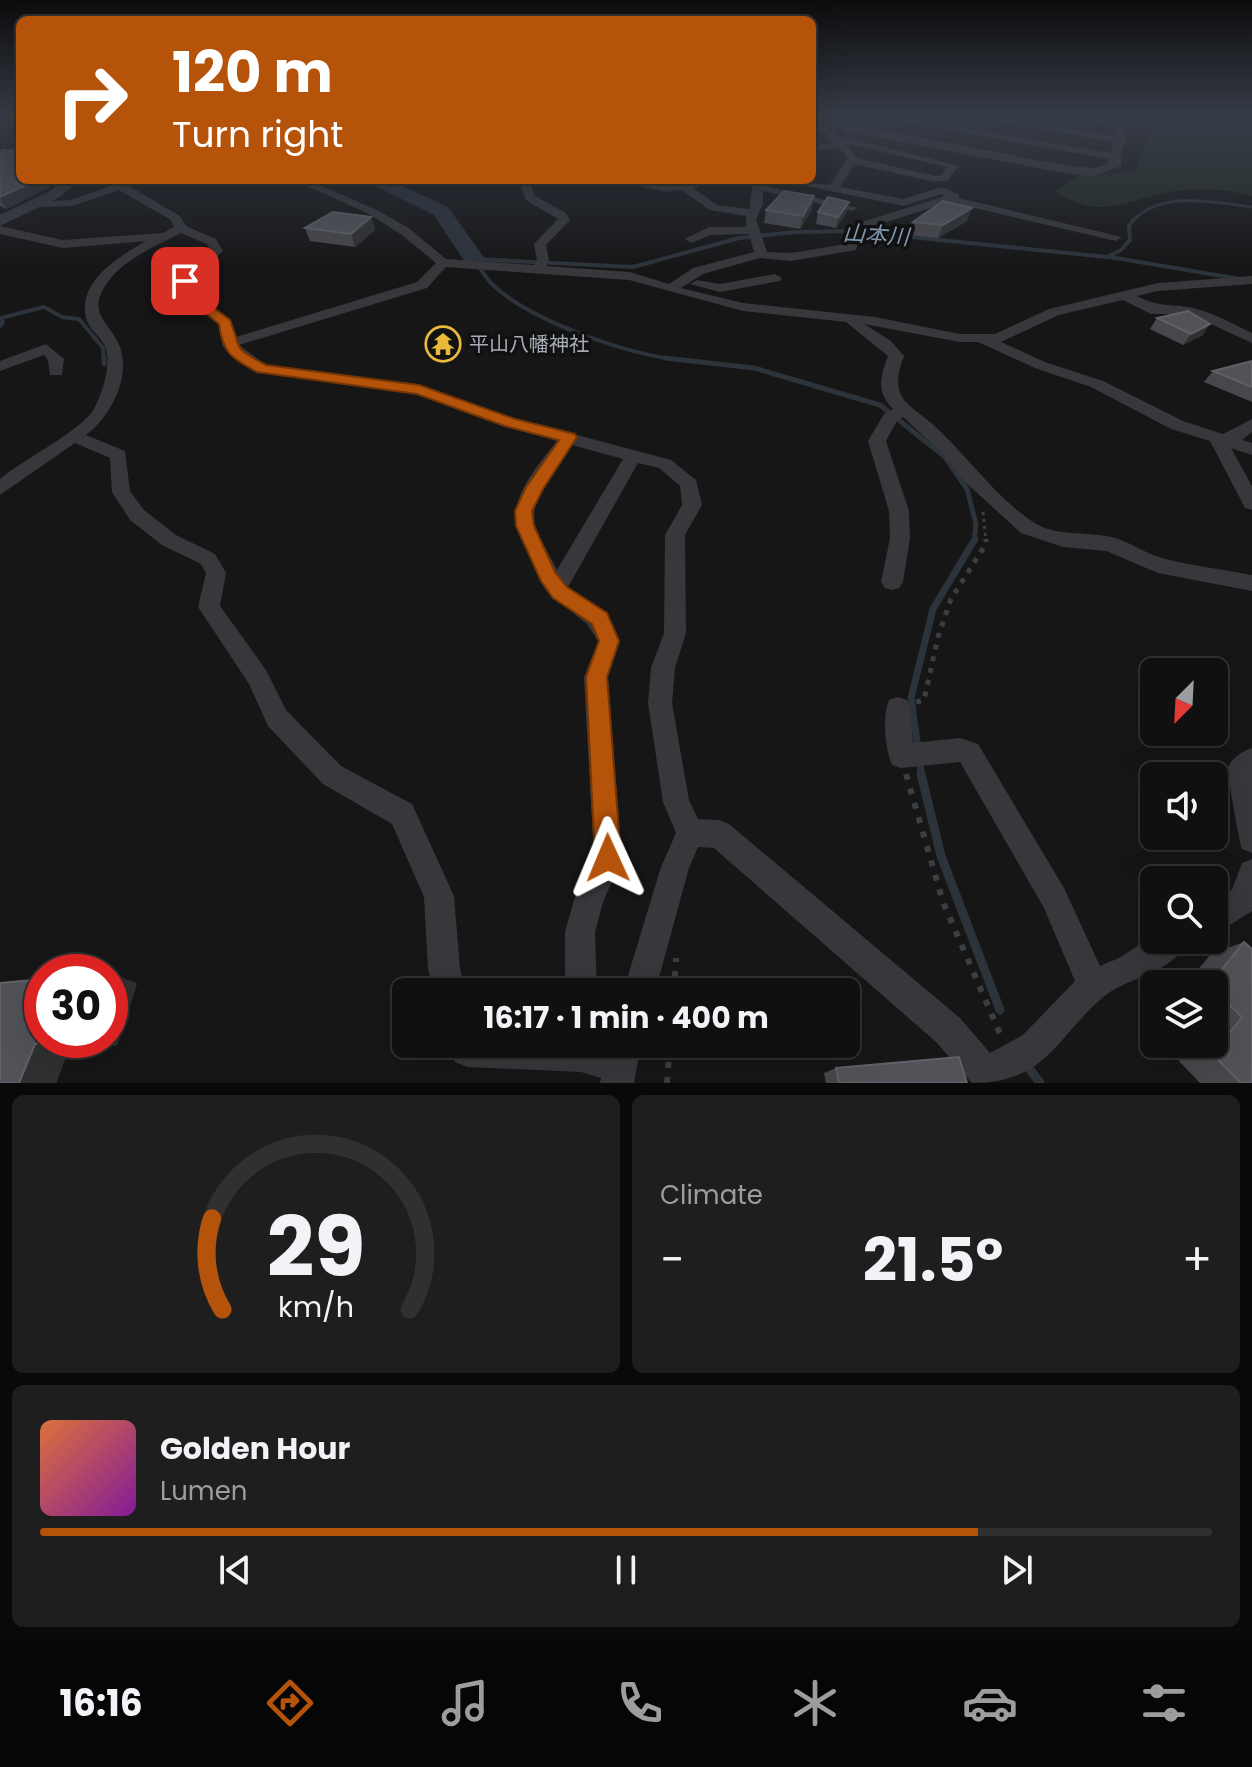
<!DOCTYPE html>
<html lang="en">
<head>
<meta charset="utf-8">
<style>
	:root { --surface:#101011; --page:#1e1e1f; --text:#f1f3f6; --muted:#9c9d9f; --line:#303031; --accent:#b45309 }
	body { margin:0; font-family:Poppins,"Noto Sans JP",sans-serif; background:var(--page); color:var(--text); height:100vh; display:flex; flex-direction:column; font-size:30px; white-space:nowrap }
	* { box-sizing:border-box; margin:0 }
	p { font-size:26px; color:var(--muted) }
	.icon { flex:none; width:44px; height:44px; fill:none; stroke:currentColor; stroke-width:2; stroke-linecap:round; stroke-linejoin:round }
	.map { position:relative; height:1083px; overflow:hidden }
	.sheet { display:flex; flex-direction:column; gap:12px; padding:12px; background:#090909; flex:1 }
	.sheet>* { flex:none }
	.top-card { position:absolute; left:16px; top:16px; width:800px; height:168px; border-radius:12px; box-shadow:0 8px 32px #0002,0 0 0 2px var(--line); background:#b45309; color:#fff; overflow:hidden }
	.needle { width:52px; rotate:204deg }
	.tools { position:absolute; left:1140px; top:658px; display:grid; gap:16px }
	.tools a { display:grid; place-items:center; width:88px; height:88px; border-radius:12px; background:var(--surface); box-shadow:0 8px 32px #0002,0 0 0 2px var(--line); font-size:40px }
	.speed { position:absolute; left:24px; top:954px; display:flex; gap:16px; font-size:40px; font-weight:700; text-align:center }
	.speed>* { display:grid; place-content:center; width:104px; height:104px; border-radius:50%; background:var(--surface); box-shadow:0 8px 32px #0002,0 0 0 2px var(--line); line-height:1 }
	.speed .limit { border:12px solid #d22; background:#fff; color:#111 }
	.pin { position:absolute; display:grid; place-items:center; width:68px; height:68px; color:#fff; margin:-34px; border-radius:16px; box-shadow:0 4px 12px #0006 }
	.me { position:absolute; width:88px; margin:-44px; rotate:359deg; stroke-linejoin:round; filter:drop-shadow(0 0 6px #0008) }
	.turn { display:flex; align-items:center; gap:28px; height:168px; padding:0 24px; font-size:36px }
	.turn .icon { width:104px; height:104px; stroke-width:2.5 }
	.turn b { display:block; font-size:56px; line-height:68px }
	.big { font-size:60px; font-weight:700; line-height:1.1 }
	.sheet .widget { flex:1; display:flex; flex-direction:column; justify-content:center; gap:12px; min-width:0; padding:0 28px; border-radius:12px; background:var(--page) }
	.sheet .dial { align-items:center; gap:0 }
	.dial svg { height:208px; overflow:visible; fill:none; stroke:var(--line); stroke-width:7; stroke-linecap:round; text-anchor:middle }
	.dial text { fill:var(--text); stroke:none }
	.song { display:flex; align-items:center; gap:24px }
	.cover { width:96px; height:96px; border-radius:12px; background:linear-gradient(135deg,hsl(20 70% 55%),hsl(290 70% 35%)) }
	.played { height:8px; border-radius:4px; background:linear-gradient(90deg,var(--accent) 80%,var(--line) 80%) }
	.keys { display:flex; justify-content:space-around; direction:ltr }
	.heat { display:flex; justify-content:space-between; align-items:center; font-size:44px; direction:ltr }
	.sheet .tiles { flex:1; display:grid; gap:12px; grid-template-columns:1fr 1fr }
	.widget:last-child { grid-column:span 2 }
	.trip { position:absolute; left:392px; top:978px; width:468px; height:80px; border-radius:12px; background:var(--surface); box-shadow:0 8px 32px #0002,0 0 0 2px var(--line); font-weight:700; line-height:80px; text-align:center }
	.menu { display:flex; height:128px; justify-content:space-around; align-items:center; background:#060607; color:var(--muted) }
	.menu .icon { width:56px; height:56px }
	.menu .current { color:var(--accent) }
	.menu b { font-size:36px; color:var(--text) }
	.map>svg:first-child { display:block }
	.green { fill:#222a23 }
	.lines { fill:none; stroke-linecap:round; stroke-linejoin:round }
	.stream-far4 { stroke:#2c333b; stroke-width:3 }
	.stream-far3 { stroke:#2c333b; stroke-width:4 }
	.stream-far2 { stroke:#2c333b; stroke-width:5 }
	.stream-far1 { stroke:#2c333b; stroke-width:7 }
	.stream { stroke:#2c333b; stroke-width:9 }
	.river { fill:#2c333b; fill-rule:evenodd }
	.path-far2 { stroke:#3d3e43; stroke-width:3; stroke-dasharray:3 4; stroke-linecap:butt }
	.path-far1 { stroke:#3d3e43; stroke-width:5; stroke-dasharray:5 7; stroke-linecap:butt }
	.path { stroke:#3d3e43; stroke-width:6; stroke-dasharray:6 9; stroke-linecap:butt }
	.minor { fill:#37373c; fill-rule:evenodd }
	.tertiary { fill:#37373c; fill-rule:evenodd }
	.wall { fill:#47484c }
	.shaded-wall { fill:#2f3032 }
	.building { fill:#525358; stroke:#5f6166; stroke-width:2 }
	.route { fill:#b45309; stroke:#753606; stroke-width:2 }
	.labels { text-anchor:middle; dominant-baseline:central; stroke-width:7; stroke-linejoin:round; paint-order:stroke }
	.far-poi-label { font-size:20px; fill:#a8acb7; stroke:#111112; text-anchor:start }
	.far-water-label { font-size:22px; font-style:italic; fill:#8197b0; stroke:#111112 }
</style>
</head>
<body>
<div class="map">
<svg width="1252" height="1083" viewBox="0 0 1252 1083">
	<rect width="100%" height="100%" fill="#161617"/>
	<!-- green -->
	<path class="green" d="M1139 116H1252V196C1223 188 1190 187 1160 194 1118 204 1095 219 1055 191L1081 174 1134 172 1152 126Z"/>
	<g class="lines">
		<!-- stream-far4 -->
		<path class="stream-far4" d="M1132 222C1159 190 1215 202 1252 207"/>
		<!-- stream-far3 -->
		<g class="stream-far3">
			<path d="M1110 257 1252 281"/>
			<path d="M474 259C480 267 485 277 492 284 530 321 629 355 681 360"/>
			<path d="M474 259 633 267 739 238 796 232 853 231 1107 257 1121 250 1130 240 1129 226 1133 220"/>
			<path d="M0 326 3 322 1 318 44 307 62 317 79 319 103 348 104 360"/>
		</g>
		<!-- stream-far2 -->
		<g class="stream-far2">
			<path d="M104 358V364"/>
			<path d="M665 358 754 368 880 405 945 457 967 489 976 524 974 541"/>
		</g>
		<!-- stream-far1 -->
		<g class="stream-far1">
			<path d="M918 749 911 698 933 609 975 539"/>
			<path d="M919 760 922 776"/>
		</g>
		<!-- stream -->
		<g class="stream">
			<path d="M921 774 941 856 1000 1010"/>
			<path d="M1029 1068 1040 1083"/>
		</g>
		<!-- river -->
		<path class="river" d="M363 180H389L448 207 485 259 482 264H466L434 215Z"/>
		<!-- path-far2 -->
		<path class="path-far2" d="M983 512 986 541"/>
		<!-- path-far1 -->
		<path class="path-far1" d="M916 702 924 700 938 637 951 599 986 544V539"/>
		<!-- path -->
		<g class="path">
			<path d="M906 774 943 902 1001 1036"/>
			<path d="M674 992 676 958"/>
			<path d="M667 1083 670 1044"/>
		</g>
		<!-- minor -->
		<g class="minor">
			<path d="M874 116H893L1111 153 1114 142 968 116H988L1115 136 1116 132 1107 124 1062 116H1107L1124 129 1126 140 1120 157 1115 160Z"/>
			<path d="M20 118V123L0 128V122Z"/>
			<path d="M812 122 831 129 841 139 849 138 959 166 948 180 935 182 854 164 840 187 903 199 941 187 959 194V198L1122 237 1116 241 949 202 862 230 856 250 791 261 760 258 703 274 681 288 743 303 875 317 960 334H995L1049 309 1158 283 1252 276V284L1158 291 1137 296C1160 308 1169 303 1193 308 1214 313 1233 324 1252 333V343L1200 319 1181 314H1151L1123 300 1059 315 1001 342 1045 362 1103 381 1183 421 1223 434 1252 419V432L1242 440 1252 443V455L1231 448 1252 486V510L1245 508 1210 441 1171 429 1091 387 1035 368 978 342H960L864 324 891 341 904 356C886 403 912 403 941 432 972 462 997 498 1033 522 1056 537 1085 531 1111 537 1129 541 1144 553 1162 558 1191 566 1222 569 1252 575V591L1158 573 1106 551 1063 547 1021 533 964 481 942 453 903 417 897 421 886 441 909 511 910 538 903 582 899 588 892 590 885 588 881 582 890 538 889 511 868 441 884 414 893 409C876 392 880 377 888 356L846 322 743 311 629 280 446 267 427 288 239 345 266 365 419 385 517 419 671 460 696 480 702 505 685 535 686 633 675 668 672 703 689 800 698 819 719 820 729 824 960 1018 990 1053 1023 1035 1075 981 1044 908 960 762 901 768 892 765C885 749 882 716 889 700L898 697 907 700 910 708 913 743 960 738 978 744 1064 888 1100 966 1121 957 1154 935V940H1188C1174 974 1126 977 1102 998 1055 1039 1046 1083 972 1083L936 1042 714 848 698 847 689 868 655 992H623L661 867 676 833 663 802 648 703 651 668 664 633 665 535 682 505 680 486 659 468 638 463 568 587 603 611 620 641 608 677 622 858 603 902 595 932 597 992H565V932L574 900 594 857 584 677 598 641 587 624 546 591 515 524C514 491 538 465 557 441L505 427 416 394 257 372 223 347 219 325 178 292 187 270 210 250 207 244 181 233C156 246 121 260 105 286 87 315 111 323 120 347 131 378 110 417 86 435L125 451 130 491 144 510 176 535 215 554 226 573 220 606 266 670 286 710 341 766 412 804 454 896 460 969 466 992H434L428 969 424 897 392 824 323 784 268 726 249 684 198 607 206 573 201 564 162 545 130 520 112 492 110 458 75 443 0 495V479C22 460 81 431 94 409 102 393 111 368 106 349 102 337 89 330 86 318 77 281 120 256 146 241L63 248 0 234V226L63 240 163 233 174 227 171 220 119 190 72 206 38 207 34 206V202L71 200 126 180H138L129 186 180 216 186 226 216 239 223 251 196 275 192 291 231 320 236 337 417 282 436 263 402 235 371 215 294 180H308L379 211 410 229 446 259 534 265 537 260 534 244 558 219 526 200 519 180H529L535 196 566 213 570 220 546 245 549 260 546 266 630 272 669 284 693 268 754 252 749 234 711 235 691 243 685 239 709 227H746V216L710 210 681 190 667 192 610 180 667 186 680 181 724 180 693 188 717 205 749 209 753 180H763V185L858 208 852 211 763 191V204L756 219 767 252 791 253 846 244 852 225 945 196 941 194 904 206 787 182 786 180 830 185 848 157 839 148 812 151V145L834 143 825 133 812 128ZM846 144H849L947 167 941 175 935 176 857 158ZM572 445 623 459 557 570C551 556 538 539 535 524 529 495 557 467 572 445Z"/>
			<path d="M775 274 782 278 780 281 720 292 690 284 697 280 720 284Z"/>
			<path d="M46 344 64 359 62 375H50L48 360 44 355 0 371V361Z"/>
			<path d="M1252 748V853L1242 849C1239 842 1227 773 1228 768 1231 758 1243 751 1252 748Z"/>
			<path d="M1252 859V911L1214 935V902L1232 890 1242 863Z"/>
			<path d="M449 1044H599L607 1047V1044H641L634 1083H600L601 1078 581 1072 467 1067 455 1062Z"/>
		</g>
		<!-- tertiary -->
		<g class="tertiary">
			<path d="M6 116H20V125Z"/>
			<path d="M812 116H829L854 125 1069 166 1093 168 1108 164 1110 154 1115 153 1122 157 1121 166 1094 176 1069 174 851 132Z"/>
			<path d="M64 180H79L60 197 0 226V215L50 191Z"/>
		</g>
	</g>
	<!-- wall -->
	<g class="wall">
		<path d="M0 153 20 180H59L48 188 6 209 0 206Z"/>
		<path d="M814 196 812 209 800 229 764 223 766 210Z"/>
		<path d="M818 212 846 213 836 228 816 224Z"/>
		<path d="M371 217 375 230 355 247 310 241 305 228Z"/>
		<path d="M967 221 938 238 909 235 913 222Z"/>
		<path d="M1157 318 1203 335 1183 345 1150 329Z"/>
		<path d="M1252 361V402L1204 382 1213 371Z"/>
		<path d="M1244 942 1252 1083H1200L1179 1061 1193 1044H1214V984H1186L1211 954Z"/>
		<path d="M0 983 42 1040H110L137 983 117 1045 68 1051 56 1083H0Z"/>
		<path d="M836 1068 967 1083H826L824 1073Z"/>
	</g>
	<!-- shaded-wall -->
	<g class="shaded-wall">
		<path d="M37 180H59L48 188 6 209 0 197Z"/>
		<path d="M814 196 812 209 800 229 803 216Z"/>
		<path d="M849 202 846 213 836 228 838 217Z"/>
		<path d="M972 208 967 221 938 238 943 225Z"/>
		<path d="M371 217 375 230 355 247 351 234Z"/>
		<path d="M1210 324 1203 335 1183 345 1191 334Z"/>
		<path d="M110 973 137 983 117 1045 94 1040H110Z"/>
		<path d="M35 1044 68 1051 56 1083H19Z"/>
	</g>
	<!-- building -->
	<g class="building">
		<path d="M3 150 20 151V180H37L0 197V153Z"/>
		<path d="M784 191 814 196 803 216 766 210Z"/>
		<path d="M828 197 849 202 838 217 818 212Z"/>
		<path d="M943 201 972 208 943 225 913 222Z"/>
		<path d="M333 212 371 217 351 234 305 228Z"/>
		<path d="M1188 311 1210 324 1191 334 1157 318Z"/>
		<path d="M1252 361V387L1213 371Z"/>
		<path d="M1244 942 1252 949V1083H1241L1213 1055 1242 1017 1214 990V984H1210Z"/>
		<path d="M42 979V1040H69L35 1044 19 1083H0V983Z"/>
		<path d="M959 1057 967 1083H839L836 1068Z"/>
	</g>
	<!-- sky -->
	<linearGradient id="sky" x2="0" y2="1"><stop stop-color="#0c0c0d"/><stop offset="0.43" stop-color="#363c47"/><stop offset="1" stop-color="#363c47" stop-opacity="0"/></linearGradient>
	<rect width="1252" height="268" fill="url(#sky)"/>
	<!-- route -->
	<path class="route" d="M180 279H189L191 291 230 320C242 351 232 347 266 365L419 385 515 419 575 434 577 437 543 489 532 511 534 526 555 572 567 587 607 613 619 641 607 677 621 858 617 867 608 871 599 867 595 858 586 677 599 641 592 624 553 598 541 581 516 526 515 511 526 487 559 440 505 426 417 394 257 372C232 358 223 354 219 324L181 294Z"/>
	<!-- icons -->
	<defs>
		<symbol id="temple-ring" viewBox="-11 -11 22 22"><circle r="9.5" fill="#111112" stroke="#e9b93c" stroke-width="1.5"/><path d="M0-6L5-2H3V0L6.5 2.5H4V6H1.5V3h-3V6H-4V2.5H-6.5L-3 0V-2H-5Z" fill="#e9b93c"/></symbol>
	</defs>
	<g fill-rule="evenodd">
		<use href="#temple-ring" x="423" y="324" width="40" height="40"/>
	</g>
	<g class="labels">
		<!-- far-poi labels -->
		<g class="far-poi-label">
			<text x="469" y="344">平山八幡神社</text>
		</g>
		<!-- far-water labels -->
		<g class="far-water-label">
			<text transform="translate(876 235) rotate(4)">山本川</text>
		</g>
	</g>
</svg>
<div class="tools">
<a><svg class="needle" viewBox="-14 -14 28 28"><path d="M0-13l5 13h-10z" fill="#e53935"/><path d="M0 13l5-13h-10z" fill="#9c9d9f"/></svg></a>
<a><svg class="icon" aria-label="sound" viewBox="0 0 24 24"><path d="M4 9h4l5-4v14l-5-4H4zM17 9q2 3 0 6"/></svg></a>
<a><svg class="icon" aria-label="search" viewBox="0 0 24 24"><circle cx="10" cy="10" r="6"/><path d="M15 15l6 6"/></svg></a>
<a><svg class="icon" aria-label="layers" viewBox="0 0 24 24"><path d="M12 4l9 5-9 5-9-5zM3 14l9 5 9-5"/></svg></a>
</div>
<div class="speed"><div class="limit">30</div></div>
<div class="pin" style="left:185px;top:281px;background:#d93025"><svg class="icon" aria-label="arrive" viewBox="0 0 24 24"><path d="M6 21V4h12l-3 4 3 4H6"/></svg></div>
<svg class="me" style="left:608px;top:858px" viewBox="-20 -20 40 40"><path d="M0-17L14 15 0 8-14 15z" fill="#b45309" stroke="#fff" stroke-width="4"/></svg>
<div class="trip">16:17 · 1 min · 400 m</div>
<div class="top-card">
<div class="turn"><svg class="icon" aria-label="right" viewBox="0 0 24 24"><path d="M7 20v-9h11M14 6l5 5-5 5"/></svg><div><b>120 m</b>Turn right</div></div>
</div>
</div>
<section class="sheet">
<div class="tiles">
<div class="widget dial"><svg viewBox="0 0 100 80">
<path d="M14 69A42 42 0 1 1 86 69"/>
<path d="M14 69A42 42 0 0 1 10 34" stroke="#b45309"/>
<text x="50" y="56" font-size="32" font-weight="700">29</text>
<text x="50" y="72" font-size="11">km/h</text>
</svg></div>
<div class="widget"><p>Climate</p>
<div class="heat"><a>−</a><b class="big">21.5°</b><a>+</a></div>
</div>
<div class="widget">
<div class="song"><i class="cover"></i><div><b>Golden Hour</b><p>Lumen</p></div></div>
<div class="played"></div>
<div class="keys"><svg class="icon" aria-label="previous" viewBox="0 0 24 24"><path d="M18 5L8 12l10 7zM5 5v14"/></svg><svg class="icon" aria-label="pause" viewBox="0 0 24 24"><path d="M8 5v14M16 5v14"/></svg><svg class="icon" aria-label="next" viewBox="0 0 24 24"><path d="M6 5l10 7-10 7zM19 5v14"/></svg></div>
</div>
</div>
</section>
<nav class="menu">
<b>16:16</b>
<svg class="icon current" aria-label="directions" viewBox="0 0 24 24"><path d="M12 3l9 9-9 9-9-9zM9 14v-3h6M13 9l2 2-2 2"/></svg>
<svg class="icon" aria-label="music" viewBox="0 0 24 24"><path d="M9 18V5l10-2v13"/><circle cx="6" cy="18" r="3"/><circle cx="16" cy="16" r="3"/></svg>
<svg class="icon" aria-label="phone" viewBox="0 0 24 24"><path d="M5 4h4l2 5-3 2q2 4 5 5l2-3 5 2v4C11 20 4 13 5 4z"/></svg>
<svg class="icon" aria-label="climate" viewBox="0 0 24 24"><path d="M12 3v18M4 7l16 10M4 17L20 7"/></svg>
<svg class="icon" aria-label="car" viewBox="0 0 24 24"><path d="M5 17H2v-5l4-1 3-4h7l3 4 3 1v5h-3M9 17h6M6 11h13"/><circle cx="7" cy="17" r="2"/><circle cx="17" cy="17" r="2"/></svg>
<svg class="icon" aria-label="filters" viewBox="0 0 24 24"><path d="M4 7h16M4 17h16"/><circle cx="9" cy="7" r="2"/><circle cx="15" cy="17" r="2"/></svg>
</nav>
</body>
</html>
